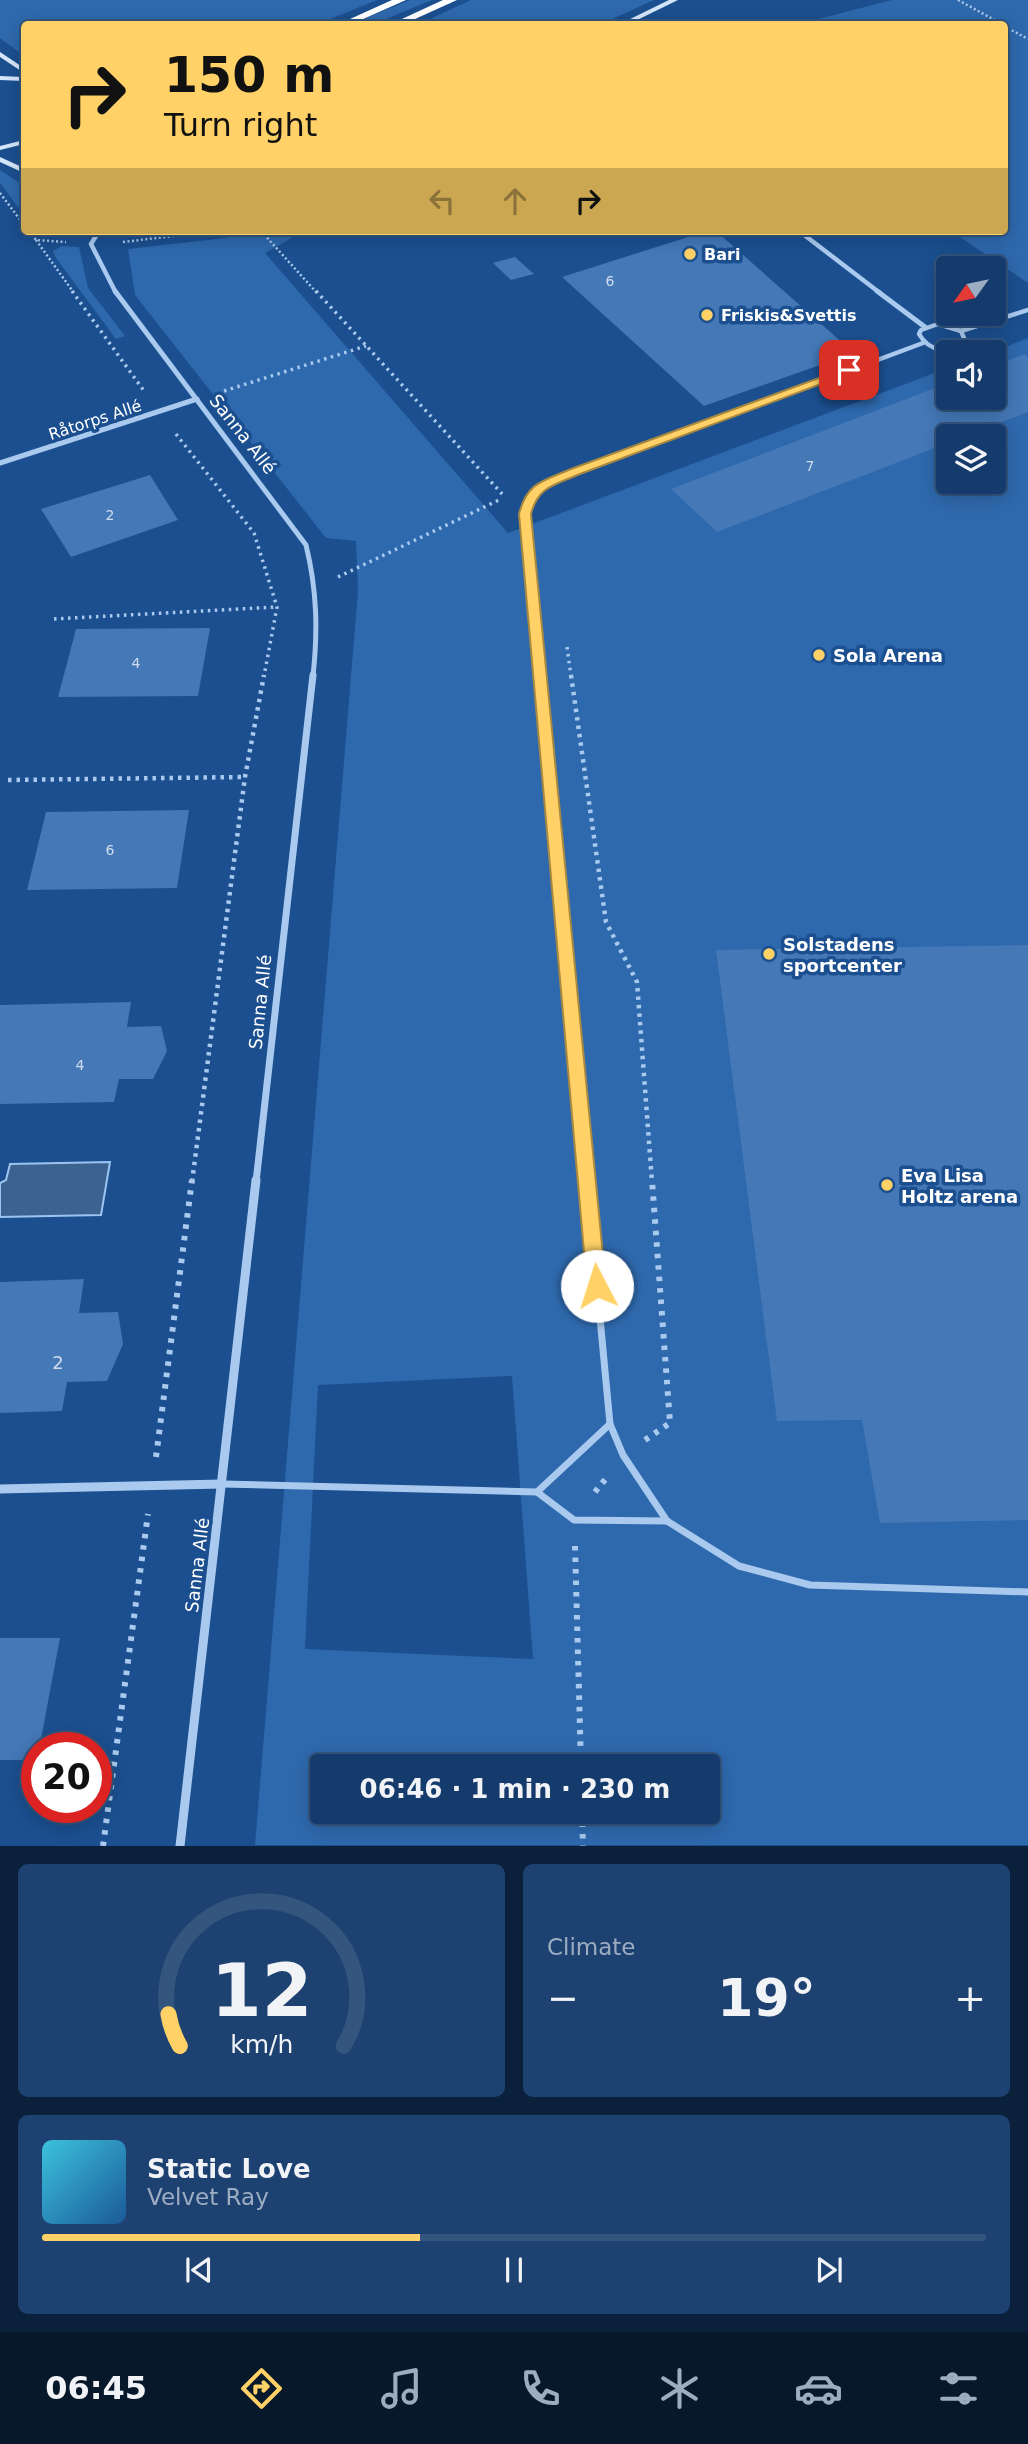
<!DOCTYPE html>
<html lang="en">
<head>
<meta charset="utf-8">
<style>
	:root { --surface:#143b6b; --page:#1d4271; --text:#f1f3f6; --muted:#9dadc1; --line:#33557e; --accent:#ffd166 }
	body { margin:0; font-family:"DejaVu Sans",sans-serif; background:var(--page); color:var(--text); height:100vh; display:flex; flex-direction:column; font-size:26px; white-space:nowrap }
	* { box-sizing:border-box; margin:0 }
	p { font-size:23px; color:var(--muted) }
	.icon { flex:none; width:38px; height:38px; fill:none; stroke:currentColor; stroke-width:2; stroke-linecap:round; stroke-linejoin:round }
	.map { position:relative; height:1846px; overflow:hidden }
	.sheet { display:flex; flex-direction:column; gap:18px; padding:18px; background:#0b203b; flex:1 }
	.sheet>* { flex:none }
	.banner { position:absolute; left:21px; top:21px; width:987px; height:214px; border-radius:7px; box-shadow:0 4px 18px #0003,0 0 0 2px var(--line); background:#ffd166; color:#111; overflow:hidden }
	.needle { width:46px; rotate:237deg }
	.tools { position:absolute; left:936px; top:256px; display:grid; gap:14px }
	.tools a { display:grid; place-items:center; width:70px; height:70px; border-radius:7px; background:var(--surface); box-shadow:0 4px 18px #0003,0 0 0 2px var(--line); font-size:35px }
	.speed { position:absolute; left:21px; top:1732px; display:flex; gap:14px; font-size:35px; font-weight:700; text-align:center }
	.speed>* { display:grid; place-content:center; width:91px; height:91px; border-radius:50%; background:var(--surface); box-shadow:0 4px 18px #0003,0 0 0 2px var(--line); line-height:1 }
	.speed .limit { border:10px solid #d22; background:#fff; color:#111 }
	.pin { position:absolute; display:grid; place-items:center; width:60px; height:60px; color:#fff; margin:-30px; border-radius:14px; box-shadow:0 4px 10px #0006 }
	.me { position:absolute; width:77px; margin:-38px; rotate:355deg; stroke-linejoin:round; filter:drop-shadow(0 0 5px #0008) }
	.turn { display:flex; align-items:center; gap:24px; height:147px; padding:0 28px; font-size:32px }
	.turn .icon { width:91px; height:91px; stroke-width:2.5 }
	.turn b { display:block; font-size:49px; line-height:60px }
	.lanes { display:flex; align-items:center; height:66px; padding:0 28px; background:#0003; justify-content:center; gap:35px; direction:ltr }
	.lanes .off { opacity:.35 }
	.big { font-size:52px; font-weight:800; line-height:1.1 }
	.sheet .tile { flex:1; display:flex; flex-direction:column; justify-content:center; gap:10px; min-width:0; padding:0 24px; border-radius:10px; background:var(--page) }
	.sheet .dial { align-items:center; gap:0 }
	.dial svg { height:182px; overflow:visible; fill:none; stroke:var(--line); stroke-width:7; stroke-linecap:round; text-anchor:middle }
	.dial text { fill:var(--text); stroke:none }
	.song { display:flex; align-items:center; gap:21px }
	.cover { width:84px; height:84px; border-radius:10px; background:linear-gradient(135deg,hsl(190 70% 55%),hsl(210 70% 35%)) }
	.played { height:7px; border-radius:4px; background:linear-gradient(90deg,var(--accent) 40%,var(--line) 40%) }
	.keys { display:flex; justify-content:space-around; direction:ltr }
	.heat { display:flex; justify-content:space-between; align-items:center; font-size:38px; direction:ltr }
	.sheet .tiles { flex:1; display:grid; gap:18px; grid-template-columns:1fr 1fr }
	.tile:last-child { grid-column:span 2 }
	.trip { position:absolute; left:310px; top:1754px; width:410px; height:70px; border-radius:7px; background:var(--surface); box-shadow:0 4px 18px #0003,0 0 0 2px var(--line); font-weight:800; line-height:70px; text-align:center }
	.tabs { display:flex; height:112px; justify-content:space-around; align-items:center; background:#08182b; color:var(--muted) }
	.tabs .icon { width:49px; height:49px }
	.tabs .active { color:var(--accent) }
	.tabs b { font-size:32px; color:var(--text) }
	.map>svg:first-child { display:block }
	.green { fill:#2e69ad; fill-rule:evenodd }
	.water { fill:#3c6290; stroke:#9cc4f0; stroke-width:2 }
	.building { fill:#4478b7 }
	.lines { fill:none; stroke-linecap:round; stroke-linejoin:round }
	.path-far3 { stroke:#a9c9ee; stroke-width:2.5; stroke-dasharray:2 2.5; stroke-linecap:butt }
	.path-far2 { stroke:#a9c9ee; stroke-width:3.5; stroke-dasharray:2.5 4.5; stroke-linecap:butt }
	.path-far1 { stroke:#a9c9ee; stroke-width:4.5; stroke-dasharray:3.5 5; stroke-linecap:butt }
	.path { stroke:#a9c9ee; stroke-width:6; stroke-dasharray:4.5 7; stroke-linecap:butt }
	.lane-far2 { stroke:#a9c9ee; stroke-width:4.5 }
	.lane-far1 { stroke:#a9c9ee; stroke-width:5 }
	.lane { stroke:#a9c9ee; stroke-width:7 }
	.street-far3 { stroke:#a9c9ee; stroke-width:4.5 }
	.street-far2 { stroke:#a9c9ee; stroke-width:5 }
	.street-far1 { stroke:#a9c9ee; stroke-width:7 }
	.street { stroke:#a9c9ee; stroke-width:9 }
	.secondary { fill:#d6e6fa; fill-rule:evenodd }
	.highway { fill:#fff; fill-rule:evenodd }
	.route { fill:#ffd166; stroke:#a68842; stroke-width:2 }
	.poi-dot { fill:#ffd166; stroke:#1b4f8f; stroke-width:2.5 }
	.labels { text-anchor:middle; dominant-baseline:central; stroke-width:7; stroke-linejoin:round; paint-order:stroke }
	.number-label { font-size:14px; fill:#d0dded }
	.far-poi-label { font-size:16px; font-weight:bold; fill:#fff; stroke:#1b4f8f; text-anchor:start }
	.far-street-label { font-size:16px; fill:#fff; stroke:#1b4f8f }
	.street-label { font-size:18px; fill:#fff; stroke:#1b4f8f }
	.poi-label { font-size:18px; font-weight:bold; fill:#fff; stroke:#1b4f8f; text-anchor:start }
	.near-number-label { font-size:18px; fill:#d0dded }
</style>
</head>
<body>
<div class="map">
<svg width="1028" height="1846" viewBox="0 0 1028 1846">
	<rect width="100%" height="100%" fill="#1b4f8f"/>
	<!-- green -->
	<g class="green">
		<path d="M0 0H377L318 24H24V56L0 38Z"/>
		<path d="M410 0H432L374 24H352Z"/>
		<path d="M471 0H654L601 24H419Z"/>
		<path d="M892 0H1028V283L951 231H1004V24H799Z"/>
		<path d="M0 170 24 186V215L0 183Z"/>
		<path d="M249 231H304L265 253 508 533 948 368V397H994L993 352 1028 338V1845H255L358 591 356 541 326 538 135 295 128 249 225 238ZM948 436H994V481H948ZM512 1376 533 1659 305 1649 318 1385ZM322 1766H707V1811H322Z"/>
		<path d="M62 246 79 247 88 288 125 336 116 339 56 258 53 251Z"/>
	</g>
	<!-- water -->
	<path class="water" d="M110 1162 101 1215 0 1217V1183L6 1180 10 1164Z"/>
	<!-- building -->
	<g class="building">
		<path d="M707 231H716L854 353 704 406 562 277Z"/>
		<path d="M515 257 534 274 511 280 493 263Z"/>
		<path d="M1024 354 1028 357V412L966 436H948V443L717 532 671 489 948 383V397H994V366Z"/>
		<path d="M150 475 178 520 71 557 41 509Z"/>
		<path d="M210 628 198 696 58 697 76 629Z"/>
		<path d="M189 810 177 888 27 890 46 812Z"/>
		<path d="M1028 945V1520L880 1523 862 1420 777 1421 716 950Z"/>
		<path d="M131 1002 127 1027 161 1026 167 1051 153 1079H119L114 1102 0 1104V1005Z"/>
		<path d="M84 1279 79 1313 118 1312 123 1344 107 1381 67 1382 62 1411 0 1413V1282Z"/>
		<path d="M0 1638H60L37 1760H0Z"/>
	</g>
	<g class="lines">
		<!-- path-far3 -->
		<g class="path-far3">
			<path d="M958 0 1002 24"/>
			<path d="M1004 26 1028 39"/>
			<path d="M0 193 24 225"/>
			<path d="M29 231 36 240 66 242"/>
			<path d="M261 231 317 293"/>
			<path d="M296 231 351 232"/>
			<path d="M36 240 74 293"/>
			<path d="M123 242 215 231"/>
		</g>
		<!-- path-far2 -->
		<g class="path-far2">
			<path d="M72 291 144 391"/>
			<path d="M316 291 504 496"/>
			<path d="M224 391 366 346"/>
			<path d="M176 434 254 533 277 607 264 676"/>
			<path d="M338 577 501 499"/>
			<path d="M54 619 277 607"/>
			<path d="M567 647 571 676"/>
		</g>
		<!-- path-far1 -->
		<g class="path-far1">
			<path d="M571 675 606 922 637 982 652 1182"/>
			<path d="M8 780 245 777"/>
			<path d="M192 1182 245 777 264 675"/>
		</g>
		<!-- path -->
		<g class="path">
			<path d="M645 1440 670 1423 652 1180"/>
			<path d="M156 1457 192 1180"/>
			<path d="M595 1492 607 1477"/>
			<path d="M575 1546 581 1766"/>
			<path d="M582 1811 583 1846"/>
			<path d="M103 1846 148 1514"/>
		</g>
		<!-- lane-far2 -->
		<g class="lane-far2">
			<path d="M938 324 961 331 966 343C950 354 929 352 919 334L921 330Z"/>
			<path d="M961 331 1028 310"/>
			<path d="M540 676 525 514 537 490 558 479 923 343"/>
		</g>
		<!-- lane-far1 -->
		<path class="lane-far1" d="M540 675 587 1182"/>
		<!-- lane -->
		<g class="lane">
			<path d="M610 1424 623 1455 667 1521 739 1566 810 1585 1028 1592"/>
			<path d="M222 1484 537 1492 610 1424 587 1180"/>
			<path d="M537 1492 574 1520 667 1521"/>
		</g>
		<!-- street-far3 -->
		<g class="street-far3">
			<path d="M99 231 91 244 116 293"/>
			<path d="M799 231 880 293"/>
		</g>
		<!-- street-far2 -->
		<g class="street-far2">
			<path d="M115 291 306 545C317 590 318 630 313 676"/>
			<path d="M877 291 925 327"/>
			<path d="M0 463 197 399"/>
		</g>
		<!-- street-far1 -->
		<path class="street-far1" d="M256 1182 313 675"/>
		<!-- street -->
		<g class="street">
			<path d="M0 1489 222 1484"/>
			<path d="M180 1846 256 1180"/>
		</g>
		<!-- secondary -->
		<g class="secondary">
			<path d="M669 0H678L629 24H620Z"/>
			<path d="M0 52 24 68V73L0 57Z"/>
			<path d="M0 76 24 77V81L0 80Z"/>
			<path d="M24 140V144L0 150V146Z"/>
			<path d="M0 157 24 168V173L0 162Z"/>
		</g>
		<!-- highway -->
		<g class="highway">
			<path d="M392 0H406L352 24H339Z"/>
			<path d="M443 0H457L404 24H391Z"/>
		</g>
	</g>
	<!-- route -->
	<path class="route" d="M849 367 853 368V372L580 474C555 485 538 486 531 514L606 1286 604 1293 597 1296 590 1293 587 1286 519 514C527 482 543 481 571 469Z"/>
	<!-- markers -->
	<g class="poi-dot">
		<circle cx="690" cy="254" r="7"/>
		<circle cx="707" cy="315" r="7"/>
		<circle cx="819" cy="655" r="7"/>
		<circle cx="769" cy="954" r="7"/>
		<circle cx="887" cy="1185" r="7"/>
	</g>
	<g class="labels">
		<!-- number labels -->
		<g class="number-label">
			<text x="610" y="281">6</text>
			<text x="810" y="466">7</text>
			<text x="110" y="515">2</text>
			<text x="136" y="663">4</text>
			<text x="110" y="850">6</text>
			<text x="80" y="1065">4</text>
		</g>
		<!-- far-poi labels -->
		<g class="far-poi-label">
			<text x="704" y="254">Bari</text>
			<text x="721" y="315">Friskis&amp;Svettis</text>
		</g>
		<!-- far-street labels -->
		<g class="far-street-label">
			<text transform="translate(95 420) rotate(-18)">Råtorps Allé</text>
		</g>
		<!-- street labels -->
		<g class="street-label">
			<text transform="translate(243 434) rotate(52)">Sanna Allé</text>
			<text transform="translate(260 1002) rotate(-84)">Sanna Allé</text>
			<text transform="translate(197 1565) rotate(-83)">Sanna Allé</text>
		</g>
		<!-- poi labels -->
		<g class="poi-label">
			<text x="833" y="655">Sola Arena</text>
			<text x="783" y="944">Solstadens<tspan x="783" dy="21">sportcenter</tspan></text>
			<text x="901" y="1175">Eva Lisa<tspan x="901" dy="21">Holtz arena</tspan></text>
		</g>
		<!-- near-number labels -->
		<g class="near-number-label">
			<text x="58" y="1362">2</text>
		</g>
	</g>
</svg>
<div class="tools">
<a><svg class="needle" viewBox="-14 -14 28 28"><path d="M0-13l5 13h-10z" fill="#e53935"/><path d="M0 13l5-13h-10z" fill="#9dadc1"/></svg></a>
<a><svg class="icon" aria-label="sound" viewBox="0 0 24 24"><path d="M4 9h4l5-4v14l-5-4H4zM17 9q2 3 0 6"/></svg></a>
<a><svg class="icon" aria-label="layers" viewBox="0 0 24 24"><path d="M12 4l9 5-9 5-9-5zM3 14l9 5 9-5"/></svg></a>
</div>
<div class="speed"><div class="limit">20</div></div>
<div class="pin" style="left:849px;top:370px;background:#d93025"><svg class="icon" aria-label="arrive" viewBox="0 0 24 24"><path d="M6 21V4h12l-3 4 3 4H6"/></svg></div>
<svg class="me" style="left:597px;top:1286px" viewBox="-20 -20 40 40"><circle r="19" fill="#fff"/><path d="M0-13L10 11 0 6-10 11z" fill="#ffd166"/></svg>
<div class="trip">06:46 · 1 min · 230 m</div>
<div class="banner">
<div class="turn"><svg class="icon" aria-label="right" viewBox="0 0 24 24"><path d="M7 20v-9h11M14 6l5 5-5 5"/></svg><div><b>150 m</b>Turn right</div></div>
<div class="lanes"><svg class="icon off" aria-label="left" viewBox="0 0 24 24"><path d="M17 20v-9H6M10 6l-5 5 5 5"/></svg><svg class="icon off" aria-label="ahead" viewBox="0 0 24 24"><path d="M12 20V5M6 11l6-6 6 6"/></svg><svg class="icon" aria-label="right" viewBox="0 0 24 24"><path d="M7 20v-9h11M14 6l5 5-5 5"/></svg></div>
</div>
</div>
<section class="sheet">
<div class="tiles">
<div class="tile dial"><svg viewBox="0 0 100 80">
<path d="M14 69A42 42 0 1 1 86 69"/>
<path d="M14 69A42 42 0 0 1 9 55" stroke="#ffd166"/>
<text x="50" y="56" font-size="32" font-weight="700">12</text>
<text x="50" y="72" font-size="11">km/h</text>
</svg></div>
<div class="tile"><p>Climate</p>
<div class="heat"><a>−</a><b class="big">19°</b><a>+</a></div>
</div>
<div class="tile">
<div class="song"><i class="cover"></i><div><b>Static Love</b><p>Velvet Ray</p></div></div>
<div class="played"></div>
<div class="keys"><svg class="icon" aria-label="previous" viewBox="0 0 24 24"><path d="M18 5L8 12l10 7zM5 5v14"/></svg><svg class="icon" aria-label="pause" viewBox="0 0 24 24"><path d="M8 5v14M16 5v14"/></svg><svg class="icon" aria-label="next" viewBox="0 0 24 24"><path d="M6 5l10 7-10 7zM19 5v14"/></svg></div>
</div>
</div>
</section>
<nav class="tabs">
<b>06:45</b>
<svg class="icon active" aria-label="directions" viewBox="0 0 24 24"><path d="M12 3l9 9-9 9-9-9zM9 14v-3h6M13 9l2 2-2 2"/></svg>
<svg class="icon" aria-label="music" viewBox="0 0 24 24"><path d="M9 18V5l10-2v13"/><circle cx="6" cy="18" r="3"/><circle cx="16" cy="16" r="3"/></svg>
<svg class="icon" aria-label="phone" viewBox="0 0 24 24"><path d="M5 4h4l2 5-3 2q2 4 5 5l2-3 5 2v4C11 20 4 13 5 4z"/></svg>
<svg class="icon" aria-label="climate" viewBox="0 0 24 24"><path d="M12 3v18M4 7l16 10M4 17L20 7"/></svg>
<svg class="icon" aria-label="car" viewBox="0 0 24 24"><path d="M5 17H2v-5l4-1 3-4h7l3 4 3 1v5h-3M9 17h6M6 11h13"/><circle cx="7" cy="17" r="2"/><circle cx="17" cy="17" r="2"/></svg>
<svg class="icon" aria-label="filters" viewBox="0 0 24 24"><path d="M4 7h16M4 17h16"/><circle cx="9" cy="7" r="2"/><circle cx="15" cy="17" r="2"/></svg>
</nav>
</body>
</html>
